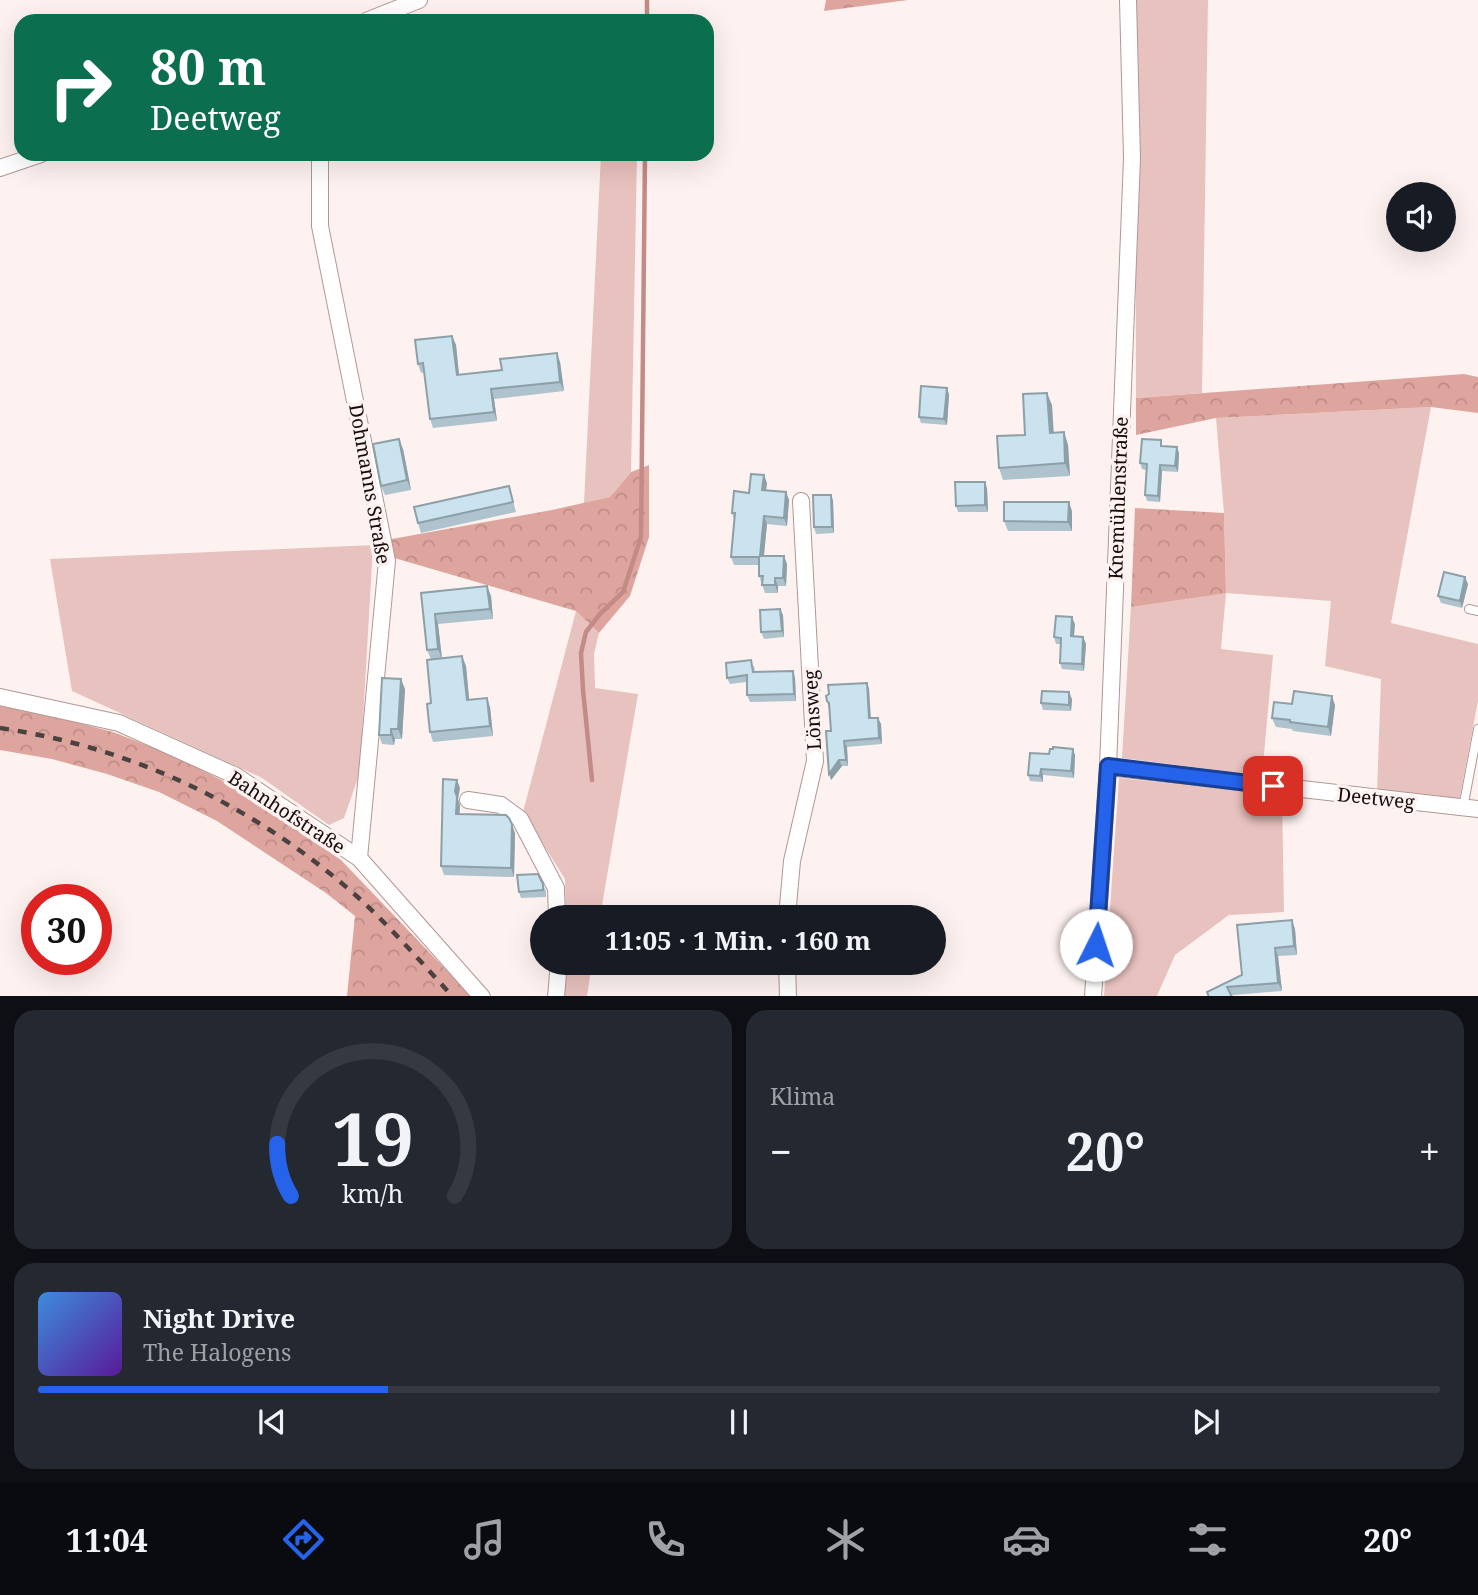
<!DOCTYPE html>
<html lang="de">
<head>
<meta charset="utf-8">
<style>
	:root { --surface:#171b24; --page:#242831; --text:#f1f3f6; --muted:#9ea1a6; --line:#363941; --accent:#2563eb }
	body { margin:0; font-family:"Noto Serif",serif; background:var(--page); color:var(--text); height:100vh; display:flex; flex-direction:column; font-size:26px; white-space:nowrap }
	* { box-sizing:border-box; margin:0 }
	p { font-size:23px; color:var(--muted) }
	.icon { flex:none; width:38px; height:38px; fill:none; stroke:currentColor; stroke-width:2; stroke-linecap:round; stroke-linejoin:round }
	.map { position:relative; height:996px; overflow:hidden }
	.details { display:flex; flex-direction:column; gap:14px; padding:14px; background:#0d0f14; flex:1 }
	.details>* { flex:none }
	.top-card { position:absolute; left:14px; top:14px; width:700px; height:147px; border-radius:21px; box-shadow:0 7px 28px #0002; background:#0b6e4f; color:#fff; overflow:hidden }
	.fabs { position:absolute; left:1386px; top:182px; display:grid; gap:14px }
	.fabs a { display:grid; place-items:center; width:70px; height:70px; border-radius:50%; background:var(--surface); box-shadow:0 7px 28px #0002; font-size:35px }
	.speed { position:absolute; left:21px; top:884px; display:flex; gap:14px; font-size:35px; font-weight:700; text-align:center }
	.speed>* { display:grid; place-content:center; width:91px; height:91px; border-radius:50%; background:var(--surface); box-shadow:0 7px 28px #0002; line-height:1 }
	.speed .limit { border:10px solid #d22; background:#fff; color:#111 }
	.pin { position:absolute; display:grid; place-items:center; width:60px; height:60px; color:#fff; margin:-30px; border-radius:14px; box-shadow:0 4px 10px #0006 }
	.me { position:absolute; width:77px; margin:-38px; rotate:4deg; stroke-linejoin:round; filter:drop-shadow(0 0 5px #0008) }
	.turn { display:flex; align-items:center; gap:24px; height:147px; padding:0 21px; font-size:32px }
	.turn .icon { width:91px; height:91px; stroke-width:2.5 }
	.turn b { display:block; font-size:49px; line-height:60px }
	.big { font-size:52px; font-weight:700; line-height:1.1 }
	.details .tile { flex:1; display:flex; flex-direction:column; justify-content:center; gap:10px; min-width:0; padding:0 24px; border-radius:21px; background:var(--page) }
	.details .dial { align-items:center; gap:0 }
	.dial svg { height:182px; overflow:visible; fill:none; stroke:var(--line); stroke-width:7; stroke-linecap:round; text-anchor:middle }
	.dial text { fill:var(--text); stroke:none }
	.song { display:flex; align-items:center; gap:21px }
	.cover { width:84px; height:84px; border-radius:10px; background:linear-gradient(135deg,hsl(210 70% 55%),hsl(270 70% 35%)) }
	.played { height:7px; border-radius:4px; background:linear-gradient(90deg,var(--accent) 25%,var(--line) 25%) }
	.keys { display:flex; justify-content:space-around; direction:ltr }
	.heat { display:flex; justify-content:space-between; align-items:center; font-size:38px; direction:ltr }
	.details .tiles { flex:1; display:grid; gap:14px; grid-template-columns:1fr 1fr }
	.tile:last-child { grid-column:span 2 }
	.trip { position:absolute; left:530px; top:905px; width:416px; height:70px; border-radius:35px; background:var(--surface); box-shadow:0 7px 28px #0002; font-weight:700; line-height:70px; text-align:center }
	.tab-bar { display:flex; height:112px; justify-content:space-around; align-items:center; background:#090b0e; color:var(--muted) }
	.tab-bar .icon { width:49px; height:49px }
	.tab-bar .active { color:var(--accent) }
	.tab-bar b { font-size:32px; color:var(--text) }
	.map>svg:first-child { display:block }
	.grass { fill:#e8c2be }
	.forest { fill:url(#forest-crowns) }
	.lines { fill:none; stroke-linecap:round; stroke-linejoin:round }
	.stream { stroke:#c38b85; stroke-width:4.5 }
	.service-casing { stroke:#b19794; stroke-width:10 }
	.minor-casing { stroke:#b19794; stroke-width:18 }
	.service { stroke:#fff; stroke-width:8 }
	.minor { stroke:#fff; stroke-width:16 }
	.rail { stroke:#4b4140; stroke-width:4.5; stroke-dasharray:9 9; stroke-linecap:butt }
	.wall { fill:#aec3ce }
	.shaded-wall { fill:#8d9fa7 }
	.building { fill:#cae3ef; stroke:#8d9fa7; stroke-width:2 }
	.route-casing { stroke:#184099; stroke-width:18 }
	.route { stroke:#2563eb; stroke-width:12 }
	.labels { text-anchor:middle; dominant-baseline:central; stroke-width:7; stroke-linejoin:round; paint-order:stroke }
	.street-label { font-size:19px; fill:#130a09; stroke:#fdf2f0 }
</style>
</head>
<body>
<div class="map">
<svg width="1478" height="997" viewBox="0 0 1478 997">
	<defs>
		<pattern id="forest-crowns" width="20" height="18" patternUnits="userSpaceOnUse" patternTransform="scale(1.75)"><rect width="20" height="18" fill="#dea59e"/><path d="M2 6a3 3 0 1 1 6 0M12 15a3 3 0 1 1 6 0" fill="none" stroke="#be8d87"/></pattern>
	</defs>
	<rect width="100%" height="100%" fill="#fdf2f0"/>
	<!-- grass -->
	<g class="grass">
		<path d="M1135 0H1208L1202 393 1136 398Z"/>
		<path d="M601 154H637L631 472 610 497 584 503Z"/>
		<path d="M1431 407 1391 623 1478 644V701L1459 801 1377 792 1381 679 1325 666 1331 601 1226 593 1221 649 1273 655 1262 776 1122 758 1131 607 1226 592 1224 513 1216 418Z"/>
		<path d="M373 545 360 772 344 818 329 825 262 778 72 691 50 559Z"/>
		<path d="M576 611 599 633 594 654 595 688 638 694 600 917H566L565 879 523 812Z"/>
		<path d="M1119 778 1282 795 1284 912 1229 915 1175 955 1157 996H1104Z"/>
		<path d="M566 963H592L587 996 563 997Z"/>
	</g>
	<!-- forest -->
	<g class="forest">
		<path d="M826 0H908L824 11Z"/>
		<path d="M1464 374 1478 377V413L1431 407 1216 418 1136 435V398Z"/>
		<path d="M649 465V537L630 596 599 633 576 611 391 557 392 539 552 510 610 497 631 472Z"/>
		<path d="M1135 508 1224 513 1226 593 1131 607Z"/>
		<path d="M0 706 52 716 113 732 174 756 233 786 341 860 471 996H347L355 916 326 893 217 821 159 792 107 774 52 759 0 750Z"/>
	</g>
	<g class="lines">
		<!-- stream -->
		<g class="stream">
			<path d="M647 21V0"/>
			<path d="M592 780 583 690 581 653 586 632 600 614 623 592 641 537 645 154"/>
		</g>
		<defs>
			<g id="service">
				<path d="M1469 609 1478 611"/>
				<path d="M1463 808 1478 729"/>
			</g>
			<g id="minor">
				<path d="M366 21 419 0"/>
				<path d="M320 154V226L387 561 359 858"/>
				<path d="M0 168 41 154"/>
				<path d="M0 697 119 723 236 776 359 858 482 997"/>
				<path d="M1108 767 1478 809"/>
				<path d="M468 800 501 805 520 819 556 888 557 917"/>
				<path d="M787 917 792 861 815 761 801 501"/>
				<path d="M787 962 788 997"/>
				<path d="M556 997 559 962"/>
				<path d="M1093 997 1108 767 1132 158 1128 0"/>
			</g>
		</defs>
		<!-- service casing -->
		<use href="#service" class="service-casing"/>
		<!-- minor casing -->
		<use href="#minor" class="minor-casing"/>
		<!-- service -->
		<use href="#service" class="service"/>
		<!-- minor -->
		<use href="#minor" class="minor"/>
		<!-- rail -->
		<path class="rail" d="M0 728C136 748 259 808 361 900 393 930 423 964 453 997"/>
	</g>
	<!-- wall -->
	<g class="wall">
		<path d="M452 336 456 345 459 375 560 362 564 391 494 399 497 421 433 428 430 419 424 372 421 373 418 364Z"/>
		<path d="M947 388 949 395 947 425 921 423 919 417Z"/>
		<path d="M1052 405 1054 433 1064 432 1068 445 1070 476 1003 480 999 468 1025 435Z"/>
		<path d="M1163 446 1179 453 1178 472 1162 471 1160 502 1147 501 1145 495 1146 470 1142 469 1140 463Z"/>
		<path d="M403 449 411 490 385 495 381 486Z"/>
		<path d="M767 483 766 490 786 492 789 500 787 526 767 524 764 556 787 564 786 586H778V593H765L759 576V565H734L731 557 734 519 732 513 749 493Z"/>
		<path d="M509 486 516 512 421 533 418 523Z"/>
		<path d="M987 488 988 512H958L956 506Z"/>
		<path d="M831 495 833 501 834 533 816 534 814 527Z"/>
		<path d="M1072 511V531H1008L1004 521Z"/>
		<path d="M1468 584 1462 608 1441 603 1438 596Z"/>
		<path d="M421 593 491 596 493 619 438 624 442 658 466 666 469 699 490 707 493 736 433 742 430 732 431 703V659L427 650Z"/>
		<path d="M783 615 784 637 764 639 761 632Z"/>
		<path d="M1075 624 1074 637H1083L1086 644 1084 671 1062 669 1060 663 1061 644H1056L1054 637Z"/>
		<path d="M754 666 755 672 793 671 795 678 796 701 750 702 747 695V682L730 684 727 678Z"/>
		<path d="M867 683 869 689 871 718 881 724 882 744 847 747 848 766H842L831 780V731L829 708 827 701Z"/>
		<path d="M405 689 402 739H395L394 745 382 744 379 735Z"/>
		<path d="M1072 699 1071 711 1043 710 1041 703Z"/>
		<path d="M1292 704 1335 705 1331 736 1293 731 1292 729 1276 727 1272 718Z"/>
		<path d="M1049 754 1075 755 1074 778 1043 775V782L1030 781 1028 775Z"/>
		<path d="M460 788 458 799 460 806 459 814 515 833 514 877 444 875 441 866Z"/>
		<path d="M543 884 546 891V897L521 898 519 892Z"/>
		<path d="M1295 929 1297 955 1278 956 1282 991 1209 997 1242 975Z"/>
	</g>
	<!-- shaded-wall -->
	<g class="shaded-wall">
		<path d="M452 336 456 345 460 385 457 375Z"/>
		<path d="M557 353 560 362 564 391 560 382Z"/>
		<path d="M947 388 949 395 947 425 944 419Z"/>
		<path d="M491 389 494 399 497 421 494 412Z"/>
		<path d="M1047 393 1052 405 1054 446 1050 433Z"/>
		<path d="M1064 432 1068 445 1070 476 1065 463Z"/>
		<path d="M399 439 403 449 411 490 407 480Z"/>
		<path d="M1177 447 1179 453 1178 472 1175 466Z"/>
		<path d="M1160 465 1162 471 1160 502 1158 496Z"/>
		<path d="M764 475 767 483 765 498 762 490Z"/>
		<path d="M985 482 987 488 988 512 985 505Z"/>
		<path d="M786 492 789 500 787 526 784 518Z"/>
		<path d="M831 495 833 501 834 533 832 527Z"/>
		<path d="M1069 502 1072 511V531L1068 522Z"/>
		<path d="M764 516 767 524 763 564 760 556Z"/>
		<path d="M784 556 787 564 786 586 783 578Z"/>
		<path d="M1465 577 1468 584 1462 608 1460 601Z"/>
		<path d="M775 578 778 586V593L775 585Z"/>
		<path d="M487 586 491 596 493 619 490 609Z"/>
		<path d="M780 609 783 615 784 637 782 631Z"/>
		<path d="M435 614 438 624 442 659 438 649Z"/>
		<path d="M1072 617 1075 624 1073 643 1071 636Z"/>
		<path d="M1083 637 1086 644 1084 671 1082 664Z"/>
		<path d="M462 656 466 666 470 709 467 700Z"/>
		<path d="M793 671 795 678 796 701 794 694Z"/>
		<path d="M401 679 405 689 402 739 398 729Z"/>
		<path d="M867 683 869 689 871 724 869 718Z"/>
		<path d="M1069 692 1072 699 1071 711 1069 705Z"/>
		<path d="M1332 696 1335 705 1331 736 1328 727Z"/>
		<path d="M487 698 490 707 493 736 490 726Z"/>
		<path d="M878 718 881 724 882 744 879 738Z"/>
		<path d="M391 729 395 739 394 745 391 735Z"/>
		<path d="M844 741 847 747 848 766 846 760Z"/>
		<path d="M1073 749 1075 755 1074 778 1071 771Z"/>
		<path d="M839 760 842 766 831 780 829 774Z"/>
		<path d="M1041 769 1043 775V782L1040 776Z"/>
		<path d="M457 780 460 788 458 799 460 806 459 823 456 814 455 791Z"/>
		<path d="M512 824 515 833 514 877 511 868Z"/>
		<path d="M1292 920 1295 929 1297 955 1294 946Z"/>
		<path d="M1275 948 1278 956 1282 991 1278 983Z"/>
	</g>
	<!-- building -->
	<g class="building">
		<path d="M452 336 457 375 502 370 500 359 557 353 560 382 491 389 494 412 430 419 423 363 418 364 415 340Z"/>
		<path d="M921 386 947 388 944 419 919 417Z"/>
		<path d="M1047 393 1050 433 1064 432 1065 463 999 468 997 436 1025 435 1023 394Z"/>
		<path d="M399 439 407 480 381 486 373 444Z"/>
		<path d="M1142 439 1161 440V446L1177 447 1175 466 1160 465 1158 496 1145 495 1147 464 1140 463Z"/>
		<path d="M751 474 764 475 762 490 786 492 784 518 764 516 760 556H784L783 578H775V585H762L763 576H759V557H731L735 513H732L734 491 749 493Z"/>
		<path d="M955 482H985V505L956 506Z"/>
		<path d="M509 486 513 502 418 523 414 507Z"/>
		<path d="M813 495H831L832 527H814Z"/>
		<path d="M1004 502H1069L1068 522 1004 521Z"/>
		<path d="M1444 572 1465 577 1460 601 1438 596Z"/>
		<path d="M487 586 490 609 435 614 438 649 427 650 421 593Z"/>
		<path d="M780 609 782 631 761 632 760 610Z"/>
		<path d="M1056 616 1072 617 1071 636 1083 637 1082 664 1060 663 1061 638 1054 637Z"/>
		<path d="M462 656 467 700 487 698 490 726 430 732 427 704 431 703 427 660Z"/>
		<path d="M751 660 753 672 793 671 794 694 747 695V675L727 678 726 663Z"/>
		<path d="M382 678 401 679 398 729H391V735H379Z"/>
		<path d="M867 683 869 718H878L879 738 844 741 846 760H839L829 774 826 731H831L829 703 827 701 826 696 829 694 828 685Z"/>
		<path d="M1042 691 1069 692V705L1041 703Z"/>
		<path d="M1294 691 1332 696 1328 727 1290 722V720L1272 718 1274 702 1292 704Z"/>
		<path d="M1053 747 1073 749 1071 771 1041 769 1040 776 1028 775 1030 753 1049 754 1050 749H1053Z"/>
		<path d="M443 779 457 780 455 791 457 797 456 814 506 815 509 818 512 824 511 868 441 866Z"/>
		<path d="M538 874 543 884V890L519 892 517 875Z"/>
		<path d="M1292 920 1294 946 1275 948 1278 983 1227 987 1232 997H1209L1207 992 1242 975 1237 925Z"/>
	</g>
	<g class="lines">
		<defs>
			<path id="route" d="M1096 945 1108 766 1273 786"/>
		</defs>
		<!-- route casing -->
		<use href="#route" class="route-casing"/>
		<!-- route -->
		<use href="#route" class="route"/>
	</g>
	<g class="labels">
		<!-- street labels -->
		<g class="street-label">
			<text transform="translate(370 484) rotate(80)">Dohmanns Straße</text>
			<text transform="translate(1118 498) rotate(-88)">Knemühlenstraße</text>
			<text transform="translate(812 710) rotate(-93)">Lönsweg</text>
			<text transform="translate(1376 798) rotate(6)">Deetweg</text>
			<text transform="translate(287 812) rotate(33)">Bahnhofstraße</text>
		</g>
	</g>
</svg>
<div class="fabs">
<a><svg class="icon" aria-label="sound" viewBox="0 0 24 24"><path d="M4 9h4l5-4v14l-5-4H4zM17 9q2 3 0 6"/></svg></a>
</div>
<div class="speed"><div class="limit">30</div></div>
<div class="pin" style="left:1273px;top:786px;background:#d93025"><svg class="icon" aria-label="arrive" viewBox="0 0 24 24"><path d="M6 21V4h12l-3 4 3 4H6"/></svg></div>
<svg class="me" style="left:1096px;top:945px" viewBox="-20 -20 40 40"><circle r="19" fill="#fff"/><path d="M0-13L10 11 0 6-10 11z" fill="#2563eb"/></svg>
<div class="trip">11:05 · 1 Min. · 160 m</div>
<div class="top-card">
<div class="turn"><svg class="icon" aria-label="right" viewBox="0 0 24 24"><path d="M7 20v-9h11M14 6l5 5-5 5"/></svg><div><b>80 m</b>Deetweg</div></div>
</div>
</div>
<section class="details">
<div class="tiles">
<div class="tile dial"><svg viewBox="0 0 100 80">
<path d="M14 69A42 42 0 1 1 86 69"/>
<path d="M14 69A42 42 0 0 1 8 46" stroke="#2563eb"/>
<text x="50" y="56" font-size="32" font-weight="700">19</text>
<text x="50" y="72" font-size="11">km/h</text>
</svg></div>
<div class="tile"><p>Klima</p>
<div class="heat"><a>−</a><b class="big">20°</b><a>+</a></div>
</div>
<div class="tile">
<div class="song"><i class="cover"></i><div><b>Night Drive</b><p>The Halogens</p></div></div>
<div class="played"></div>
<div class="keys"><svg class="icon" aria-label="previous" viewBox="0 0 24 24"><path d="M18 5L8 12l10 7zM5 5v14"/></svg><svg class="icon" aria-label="pause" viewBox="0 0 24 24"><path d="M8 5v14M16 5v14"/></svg><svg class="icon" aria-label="next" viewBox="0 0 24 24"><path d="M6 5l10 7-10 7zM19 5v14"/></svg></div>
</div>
</div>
</section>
<nav class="tab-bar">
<b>11:04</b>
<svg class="icon active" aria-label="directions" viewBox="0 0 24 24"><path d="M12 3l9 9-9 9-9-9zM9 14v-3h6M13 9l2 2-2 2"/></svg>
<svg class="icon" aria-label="music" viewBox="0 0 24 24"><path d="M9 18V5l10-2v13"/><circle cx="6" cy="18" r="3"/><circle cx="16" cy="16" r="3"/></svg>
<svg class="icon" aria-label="phone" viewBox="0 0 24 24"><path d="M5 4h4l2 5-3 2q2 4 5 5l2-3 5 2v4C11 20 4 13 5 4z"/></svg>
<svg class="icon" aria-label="climate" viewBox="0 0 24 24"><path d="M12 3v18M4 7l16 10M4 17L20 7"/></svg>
<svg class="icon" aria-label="car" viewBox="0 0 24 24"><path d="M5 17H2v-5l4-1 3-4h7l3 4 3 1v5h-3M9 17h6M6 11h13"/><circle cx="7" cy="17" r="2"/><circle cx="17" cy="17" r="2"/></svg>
<svg class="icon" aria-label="filters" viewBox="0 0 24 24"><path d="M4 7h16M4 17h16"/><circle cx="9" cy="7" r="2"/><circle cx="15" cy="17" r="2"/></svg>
<b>20°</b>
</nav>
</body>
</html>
